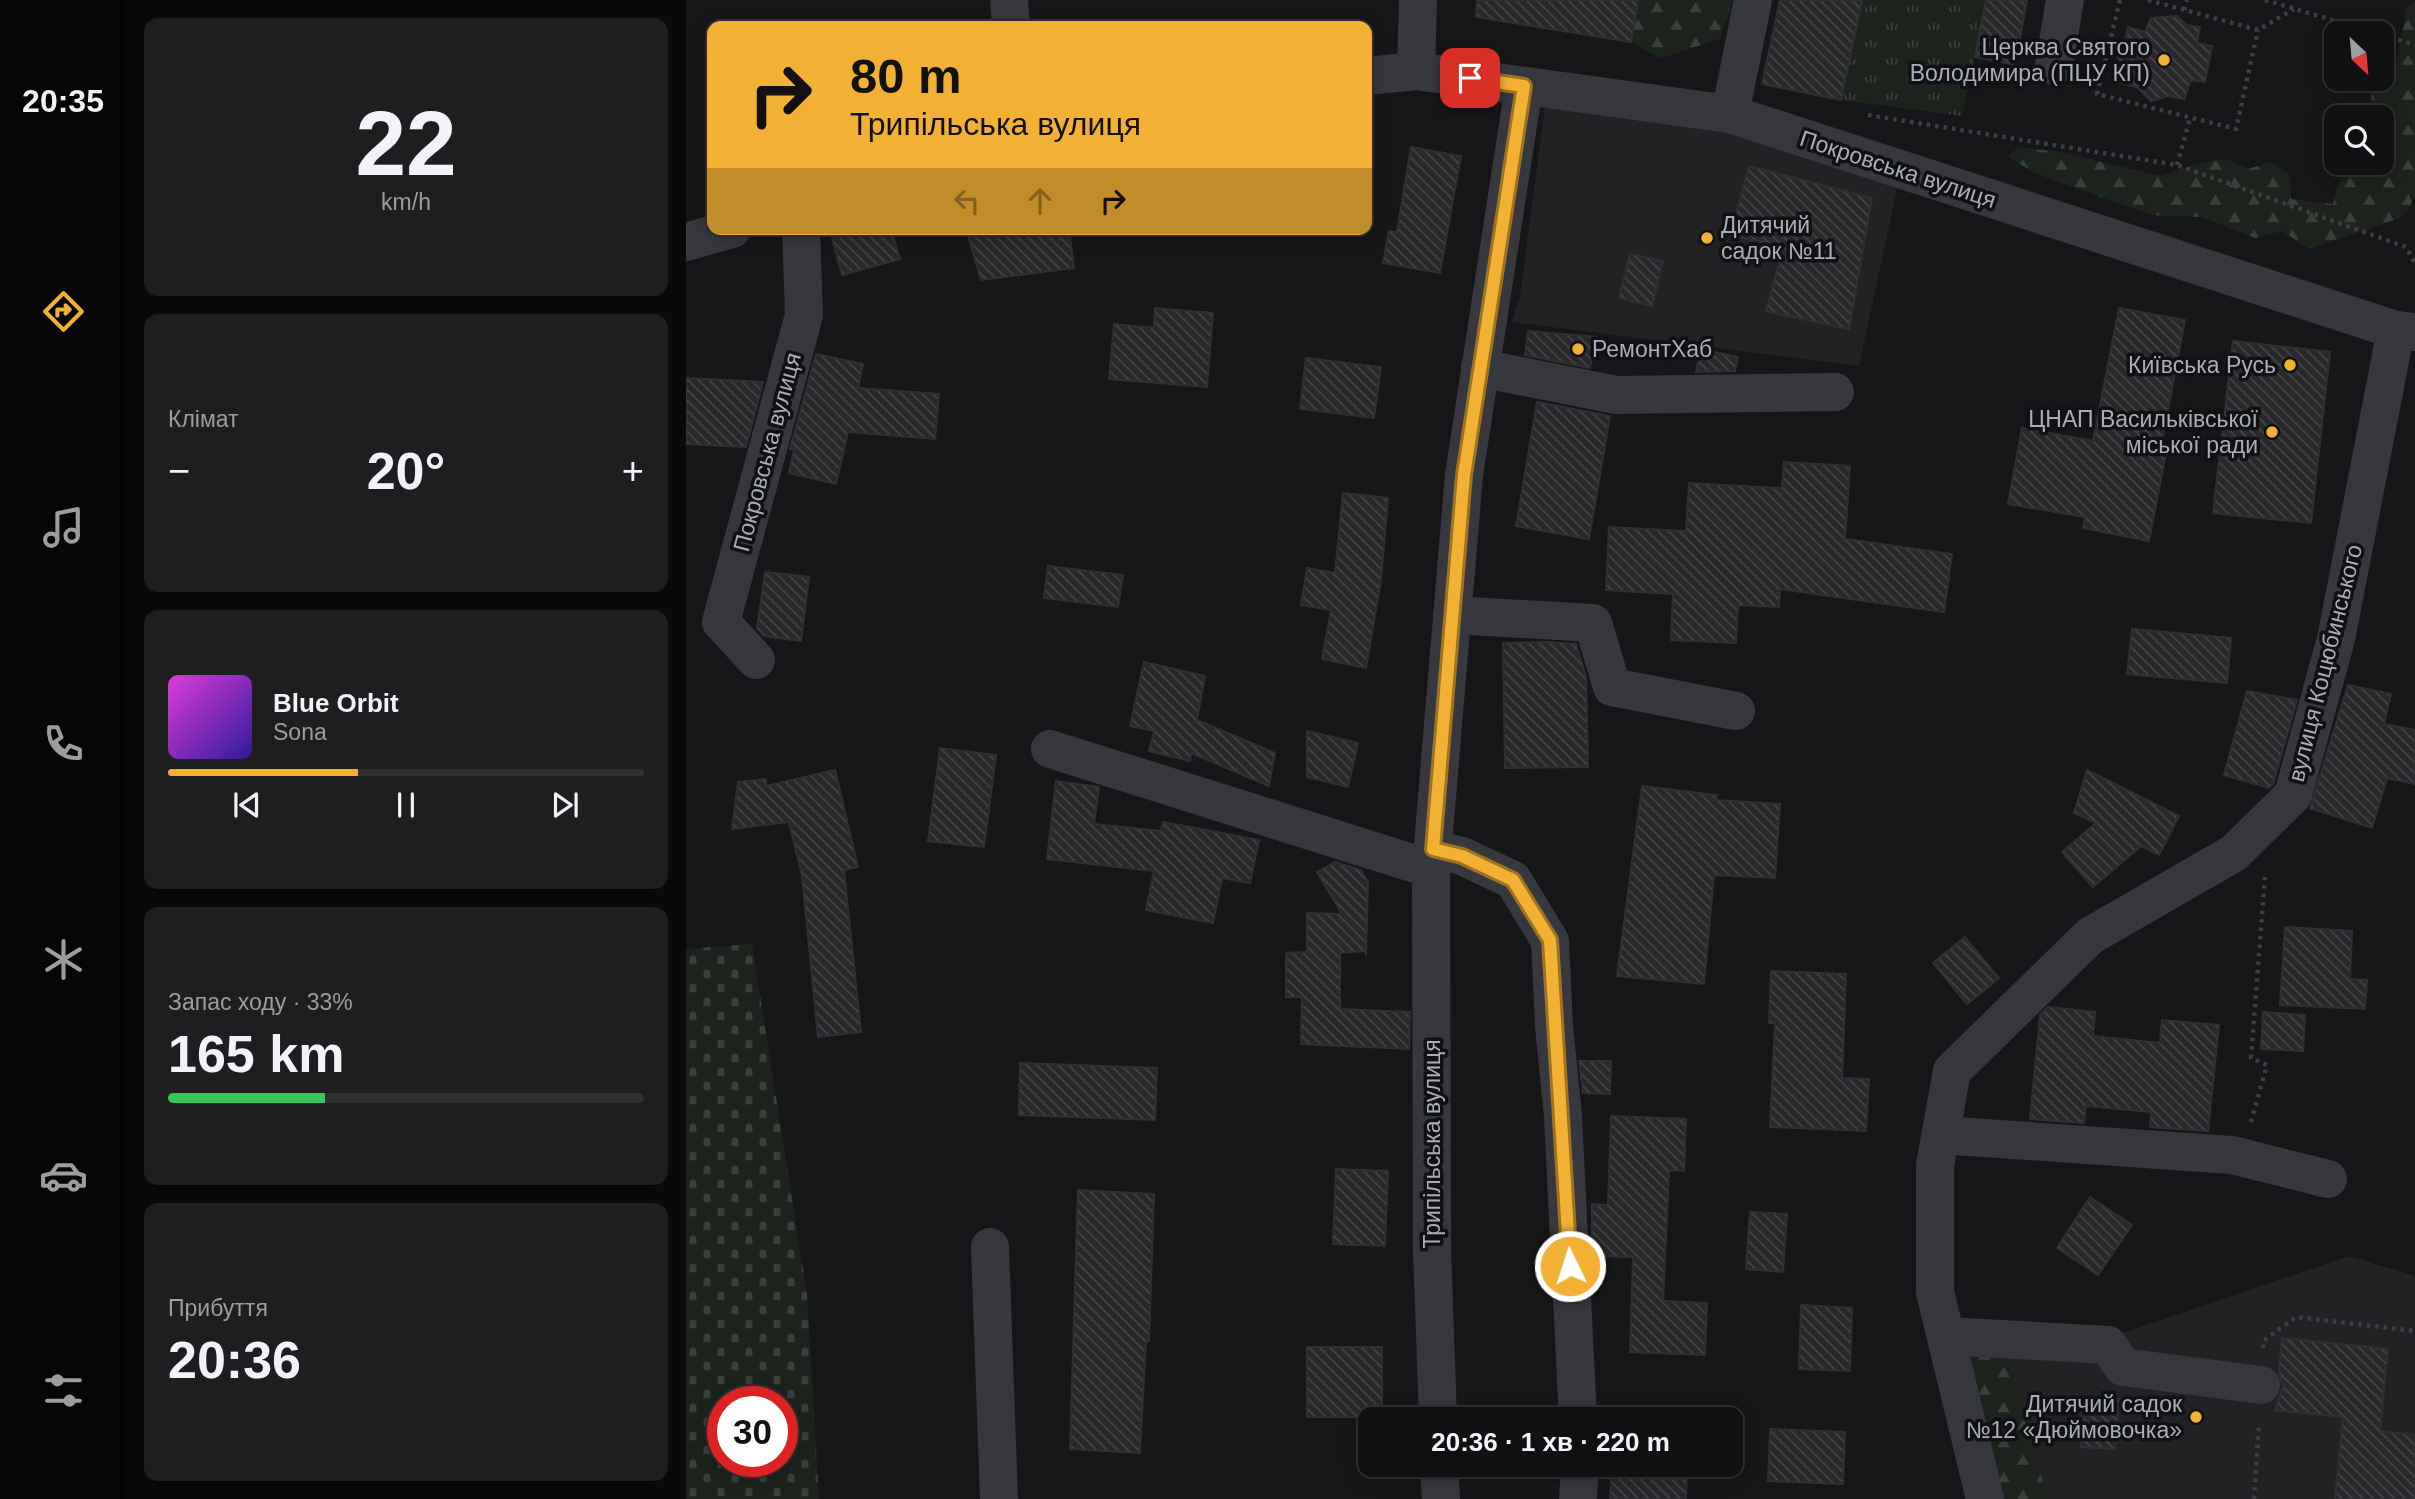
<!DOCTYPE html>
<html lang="uk">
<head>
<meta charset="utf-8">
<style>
	:root { --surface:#101012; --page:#1e1e20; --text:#f1f3f6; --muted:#9c9d9f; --line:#303032; --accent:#f2b134 }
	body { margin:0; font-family:Helvetica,sans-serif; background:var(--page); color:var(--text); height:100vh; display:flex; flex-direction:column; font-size:26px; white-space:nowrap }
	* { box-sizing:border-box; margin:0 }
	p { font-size:23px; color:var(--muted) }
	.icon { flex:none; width:38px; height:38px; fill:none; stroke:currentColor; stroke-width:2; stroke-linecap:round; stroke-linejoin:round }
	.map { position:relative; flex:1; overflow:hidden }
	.panel { display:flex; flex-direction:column; gap:18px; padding:18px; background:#09090a; width:560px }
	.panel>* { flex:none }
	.hud { position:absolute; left:21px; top:21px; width:665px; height:214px; border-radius:14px; box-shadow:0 4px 18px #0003,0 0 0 2px var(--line); background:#f2b134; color:#111; overflow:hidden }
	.needle { width:46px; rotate:154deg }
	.tools { position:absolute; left:1638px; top:21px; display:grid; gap:14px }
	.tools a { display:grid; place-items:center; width:70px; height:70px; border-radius:14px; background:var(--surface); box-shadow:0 4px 18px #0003,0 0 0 2px var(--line); font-size:35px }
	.speed { position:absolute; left:21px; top:1386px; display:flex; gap:14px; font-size:35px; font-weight:700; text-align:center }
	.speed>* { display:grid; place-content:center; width:91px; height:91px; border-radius:50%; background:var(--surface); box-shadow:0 4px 18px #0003,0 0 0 2px var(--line); line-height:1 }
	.speed .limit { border:10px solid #d22; background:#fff; color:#111 }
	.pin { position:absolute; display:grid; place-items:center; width:60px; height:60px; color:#fff; margin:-30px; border-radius:14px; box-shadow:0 4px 10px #0006 }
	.me { position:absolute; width:77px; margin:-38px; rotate:356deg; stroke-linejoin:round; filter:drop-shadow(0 0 5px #0008) }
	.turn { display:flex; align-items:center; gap:24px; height:147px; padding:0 28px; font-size:32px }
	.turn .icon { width:91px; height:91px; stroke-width:2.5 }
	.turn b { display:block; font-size:49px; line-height:60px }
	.lanes { display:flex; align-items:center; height:66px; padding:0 28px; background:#0003; justify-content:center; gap:35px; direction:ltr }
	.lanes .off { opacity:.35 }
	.big { font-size:52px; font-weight:800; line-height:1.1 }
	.panel .tile { flex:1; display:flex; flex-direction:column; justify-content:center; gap:10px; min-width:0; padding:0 24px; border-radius:14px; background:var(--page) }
	.panel .dial { align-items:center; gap:0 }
	.dial b { font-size:91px; line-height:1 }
	.song { display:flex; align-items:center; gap:21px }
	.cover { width:84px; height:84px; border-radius:10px; background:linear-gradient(135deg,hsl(300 70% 55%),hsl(250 70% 35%)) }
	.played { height:7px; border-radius:4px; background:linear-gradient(90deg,var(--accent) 40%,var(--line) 40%) }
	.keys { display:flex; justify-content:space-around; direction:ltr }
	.heat { display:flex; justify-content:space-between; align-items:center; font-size:38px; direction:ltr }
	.charge { height:10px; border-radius:5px; background:linear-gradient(90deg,#34c759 33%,var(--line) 0) }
	.trip { position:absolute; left:672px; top:1407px; width:385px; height:70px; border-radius:14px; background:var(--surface); box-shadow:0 4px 18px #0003,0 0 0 2px var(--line); font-weight:800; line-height:70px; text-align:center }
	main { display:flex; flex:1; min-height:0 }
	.tabs { display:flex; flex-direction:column; width:126px; justify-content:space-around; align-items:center; background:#060607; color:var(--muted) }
	.tabs .icon { width:49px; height:49px }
	.tabs .current { color:var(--accent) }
	.tabs b { font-size:32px; color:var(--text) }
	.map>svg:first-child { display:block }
	.built { fill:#222225 }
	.grass { fill:url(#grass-tufts) }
	.forest { fill:url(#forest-firs) }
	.cemetery { fill:url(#cemetery-stones); fill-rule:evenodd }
	.building { fill:url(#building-back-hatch); stroke:#303034; stroke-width:2 }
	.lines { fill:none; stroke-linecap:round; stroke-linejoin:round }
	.path { stroke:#3d3f44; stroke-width:4.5; stroke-dasharray:3.5 5; stroke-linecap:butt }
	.minor { stroke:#37383d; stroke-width:38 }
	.route-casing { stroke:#9d7322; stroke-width:18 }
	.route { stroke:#f2b134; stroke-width:12 }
	.poi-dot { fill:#f2b134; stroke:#111113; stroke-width:2.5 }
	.labels { text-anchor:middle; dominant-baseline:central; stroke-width:7; stroke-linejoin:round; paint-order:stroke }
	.poi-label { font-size:23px; fill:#a8adb8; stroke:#111113; text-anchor:end }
	.street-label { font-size:23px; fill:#a8adb8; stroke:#111113 }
</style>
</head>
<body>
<main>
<nav class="tabs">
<b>20:35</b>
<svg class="icon current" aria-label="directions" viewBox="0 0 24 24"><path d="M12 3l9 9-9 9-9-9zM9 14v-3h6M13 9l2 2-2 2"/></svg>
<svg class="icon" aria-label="music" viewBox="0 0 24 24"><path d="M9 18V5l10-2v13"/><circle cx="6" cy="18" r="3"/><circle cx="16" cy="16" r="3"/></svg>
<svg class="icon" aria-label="phone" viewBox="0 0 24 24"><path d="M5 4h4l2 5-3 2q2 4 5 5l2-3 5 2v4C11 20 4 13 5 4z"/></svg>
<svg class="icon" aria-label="climate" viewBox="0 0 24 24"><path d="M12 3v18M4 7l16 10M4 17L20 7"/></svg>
<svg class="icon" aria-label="car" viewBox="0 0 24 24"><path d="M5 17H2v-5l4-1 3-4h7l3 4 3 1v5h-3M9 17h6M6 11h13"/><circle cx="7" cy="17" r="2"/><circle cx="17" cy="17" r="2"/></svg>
<svg class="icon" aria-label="filters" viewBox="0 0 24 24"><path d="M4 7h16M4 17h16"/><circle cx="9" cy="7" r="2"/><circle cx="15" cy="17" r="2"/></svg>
</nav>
<section class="panel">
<div class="tile dial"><b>22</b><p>km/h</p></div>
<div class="tile"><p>Клімат</p>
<div class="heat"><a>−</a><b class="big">20°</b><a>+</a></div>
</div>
<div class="tile">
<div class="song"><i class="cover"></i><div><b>Blue Orbit</b><p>Sona</p></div></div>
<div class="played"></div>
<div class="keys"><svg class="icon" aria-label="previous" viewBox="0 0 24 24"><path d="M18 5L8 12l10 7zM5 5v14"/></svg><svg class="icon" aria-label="pause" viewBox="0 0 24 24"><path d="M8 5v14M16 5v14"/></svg><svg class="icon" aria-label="next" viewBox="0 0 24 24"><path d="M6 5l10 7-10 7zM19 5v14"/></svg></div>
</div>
<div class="tile"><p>Запас ходу · 33%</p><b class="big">165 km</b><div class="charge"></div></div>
<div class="tile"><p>Прибуття</p><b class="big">20:36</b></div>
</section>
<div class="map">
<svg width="1729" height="1499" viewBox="0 0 1729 1499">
	<defs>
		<pattern id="grass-tufts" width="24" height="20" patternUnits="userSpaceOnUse" patternTransform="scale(1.75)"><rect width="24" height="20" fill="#1c231d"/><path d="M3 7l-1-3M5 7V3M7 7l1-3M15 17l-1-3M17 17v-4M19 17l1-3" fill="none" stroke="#3a403c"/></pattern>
		<pattern id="forest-firs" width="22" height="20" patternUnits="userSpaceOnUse" patternTransform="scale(1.75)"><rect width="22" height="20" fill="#1c231d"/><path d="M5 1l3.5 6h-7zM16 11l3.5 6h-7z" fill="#3a403c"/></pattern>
		<pattern id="cemetery-stones" width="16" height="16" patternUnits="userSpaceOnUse" patternTransform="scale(1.75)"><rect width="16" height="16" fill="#1c231d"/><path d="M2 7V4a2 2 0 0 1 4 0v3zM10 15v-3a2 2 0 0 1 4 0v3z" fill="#3a403c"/></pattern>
		<pattern id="building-back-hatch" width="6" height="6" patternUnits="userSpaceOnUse" patternTransform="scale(1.75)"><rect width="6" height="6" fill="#29292c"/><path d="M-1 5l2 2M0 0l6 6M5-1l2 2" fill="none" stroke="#454548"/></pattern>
	</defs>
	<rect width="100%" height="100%" fill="#161618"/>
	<!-- built -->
	<g class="built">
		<path d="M860 99 1057 134 1213 180 1173 366 826 322 834 296Z"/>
		<path d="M1663 1256 1729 1276V1499H1309L1271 1323 1371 1336 1440 1332Z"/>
	</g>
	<!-- grass -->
	<path class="grass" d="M1176 0H1300L1276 116 1155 100Z"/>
	<!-- forest -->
	<g class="forest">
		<path d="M951 0H1047L1034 39 975 58 943 41Z"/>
		<path d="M1729 2V194L1723 209 1714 218 1623 249 1596 231 1569 238 1516 217 1465 215 1351 174 1322 157 1332 147 1375 152 1475 176 1511 164 1541 159 1562 169 1585 162 1603 174 1605 199 1647 204 1650 189 1664 163H1696V117H1682L1688 79H1696V67L1711 60 1721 6Z"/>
		<path d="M1283 1346 1319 1351 1362 1499H1316Z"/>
	</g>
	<!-- cemetery -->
	<path class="cemetery" d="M66 944 121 1294 133 1499H0V949ZM37 1402H96V1461H37Z"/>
	<!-- building -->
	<g class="building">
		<path d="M791 0H952L945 42 790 17Z"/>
		<path d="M1094 0H1176L1155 100 1076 84Z"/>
		<path d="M1300 0H1341L1329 65 1289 57Z"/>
		<path d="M1491 16 1500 25 1514 27 1511 43 1526 46 1519 82 1505 80 1498 99 1482 96 1465 101 1451 87 1434 83 1437 67 1430 54 1438 45 1442 27 1459 32 1465 18Z"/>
		<path d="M725 147 775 156 754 273 697 263 703 231 711 232Z"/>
		<path d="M1063 166 1186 198 1163 329 1080 311 1098 246 1044 236Z"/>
		<path d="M182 229H205L214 259 156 275 146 239Z"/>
		<path d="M280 229H383L388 268 295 280Z"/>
		<path d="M944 254 977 261 966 306 933 298Z"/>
		<path d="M469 308 527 313 521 387 423 379 428 324 468 328Z"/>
		<path d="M1433 308 1499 320 1474 452 1480 453 1463 541 1397 528 1399 517 1322 504 1336 428 1407 441Z"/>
		<path d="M842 331 910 337 904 368 839 355Z"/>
		<path d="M1547 341 1644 352 1625 523 1527 513Z"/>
		<path d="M1015 349 1052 357 1049 371 1010 372Z"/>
		<path d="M130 354 177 364 172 388 253 394 249 439 162 432 150 484 103 473 108 449H104Z"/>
		<path d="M620 358 695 367 688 418 614 409Z"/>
		<path d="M0 378 77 382 60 447 0 444Z"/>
		<path d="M851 402 924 416 903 539 830 526Z"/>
		<path d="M1098 462 1164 466 1159 539 1266 554 1258 612 1094 589 1093 607 1052 605 1050 643 985 640 987 594 920 590 923 527 1000 531 1003 483 1096 488Z"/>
		<path d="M657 493 702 498 695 580 680 668 636 659 645 610 615 605 621 568 649 573Z"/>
		<path d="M362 566 437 575 432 607 358 598Z"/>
		<path d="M79 572 123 577 115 641 78 636 71 629Z"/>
		<path d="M1446 629 1545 638 1541 683 1441 674Z"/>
		<path d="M861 642 890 644 900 677 902 767 819 768 817 643Z"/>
		<path d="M458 662 519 676 511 720 589 753 583 786 505 753 504 761 463 751 468 731 444 726Z"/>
		<path d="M1662 685 1705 694 1698 724 1729 730V784L1701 778 1686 828 1624 808Z"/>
		<path d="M1561 691 1611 700 1587 784 1583 788 1538 775Z"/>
		<path d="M621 731 672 743 662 787 621 777Z"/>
		<path d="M254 748 310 755 298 847 242 841Z"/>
		<path d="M149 770 172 867 158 870 175 1032 132 1037 116 876 103 822 46 829 52 782 80 779V786Z"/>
		<path d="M1401 770 1493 816 1473 855 1455 846 1407 887 1376 852 1410 823 1388 813Z"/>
		<path d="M370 781 413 787 408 824 475 831 477 822 573 840 564 883 536 878 527 923 460 910 468 871 361 859Z"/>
		<path d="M956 786 1031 795 1030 800 1094 804 1089 878 1028 875 1018 984 931 976Z"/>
		<path d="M649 862 675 870 682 882 680 954 678 951 654 953V1009L724 1012 723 1049 615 1044 616 997H600V953L621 952V913L656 914 631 872Z"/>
		<path d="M1599 927 1666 931 1664 979 1681 980 1679 1009 1594 1005Z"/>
		<path d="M1279 937 1313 978 1281 1004 1247 963Z"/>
		<path d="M1085 971 1160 974 1156 1078 1183 1079 1180 1131 1084 1127 1089 1023H1083Z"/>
		<path d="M1362 1007 1409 1012 1407 1036 1474 1043 1476 1020 1533 1025 1522 1131 1464 1127 1465 1112 1400 1106 1398 1123 1344 1119 1354 1015Z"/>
		<path d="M1577 1012 1619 1015 1617 1051 1575 1049Z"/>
		<path d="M893 1061H925L924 1094 897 1093Z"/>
		<path d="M334 1063 471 1068 469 1120 333 1115Z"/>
		<path d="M925 1116 1000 1119 998 1171 983 1170 977 1301 1021 1303 1019 1355 944 1352 947 1257 906 1256V1204L922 1205Z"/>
		<path d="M650 1169 702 1171 699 1246 647 1244Z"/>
		<path d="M392 1190 468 1194 463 1341H460L454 1453 384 1449Z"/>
		<path d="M1404 1197 1446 1225 1412 1275 1371 1248Z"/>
		<path d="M1064 1212 1101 1214 1097 1272 1060 1269Z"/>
		<path d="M1115 1305 1166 1308 1164 1371 1113 1369Z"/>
		<path d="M1596 1338 1702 1349 1694 1431 1729 1435V1499H1649L1657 1417 1589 1410 1597 1387 1593 1373Z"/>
		<rect x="621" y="1347" width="75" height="70"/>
		<path d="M1399 1397 1433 1399 1429 1449 1395 1447Z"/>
		<path d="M1084 1429 1159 1432 1157 1484 1082 1481Z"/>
		<path d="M926 1465 1001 1466 1000 1499H924Z"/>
	</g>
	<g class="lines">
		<!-- path -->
		<g class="path">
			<path d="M1434 0 1411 94 1550 129 1572 30"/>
			<path d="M1462 0 1572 30 1608 9"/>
			<path d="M1579 0 1690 33"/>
			<path d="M1498 10 1501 0"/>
			<path d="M1696 35 1729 45"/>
			<path d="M1182 115 1491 165 1720 247 1729 263"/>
			<path d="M1491 165 1504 118"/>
			<path d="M1565 1122 1581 1065 1565 1058 1579 877"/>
			<path d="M1577 1348V1341L1610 1317 1729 1331"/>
			<path d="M1568 1499 1573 1423"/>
		</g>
		<!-- minor -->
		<g class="minor">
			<path d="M323 0 325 26"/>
			<path d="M1368 66 1379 0"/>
			<path d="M730 71 732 0"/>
			<path d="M681 76 730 71 1044 114 1710 330 1729 332"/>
			<path d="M1044 114 1067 0"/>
			<path d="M0 242 46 229"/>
			<path d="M794 368 930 395 1149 392"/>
			<path d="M766 615 907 623 926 687 1050 711"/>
			<path d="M70 660 35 622 118 315 115 229"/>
			<path d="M364 749 745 869"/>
			<path d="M747 849 776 856 827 880 864 941 868 1026 877 1116 892 1419"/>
			<path d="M1255 1135 1546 1155 1642 1179"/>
			<path d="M304 1247 313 1499"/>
			<path d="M1260 1336 1422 1345 1437 1367 1575 1385"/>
			<path d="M752 1419 746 1250 745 869 778 475 838 86"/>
			<path d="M753 1465 755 1499"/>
			<path d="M892 1499 894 1465"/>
			<path d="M1299 1499 1249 1292V1165L1266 1071 1404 936 1548 853 1607 795 1650 639 1710 330"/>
		</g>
	</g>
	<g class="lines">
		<defs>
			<path id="route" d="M784 78 838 86 778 475 747 849 776 856 827 880 864 940 884 1266"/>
		</defs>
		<!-- route casing -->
		<use href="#route" class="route-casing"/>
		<!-- route -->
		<use href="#route" class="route"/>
	</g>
	<!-- markers -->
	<g class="poi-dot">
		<circle cx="1478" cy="60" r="7"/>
		<circle cx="1021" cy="238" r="7"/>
		<circle cx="892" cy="349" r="7"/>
		<circle cx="1604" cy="365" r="7"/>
		<circle cx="1586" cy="432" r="7"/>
		<circle cx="1510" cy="1417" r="7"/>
	</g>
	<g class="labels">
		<!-- poi labels -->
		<g class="poi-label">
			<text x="1464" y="47">Церква Святого<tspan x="1464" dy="26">Володимира (ПЦУ КП)</tspan></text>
			<text x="1035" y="225" text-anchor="start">Дитячий<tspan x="1035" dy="26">садок №11</tspan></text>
			<text x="906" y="349" text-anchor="start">РемонтХаб</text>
			<text x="1590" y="365">Київська Русь</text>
			<text x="1572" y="419">ЦНАП Васильківської<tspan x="1572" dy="26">міської ради</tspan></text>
			<text x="1496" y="1404">Дитячий садок<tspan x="1496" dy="26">№12 «Дюймовочка»</tspan></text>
		</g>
		<!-- street labels -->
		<g class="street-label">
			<text transform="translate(1212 169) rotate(18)">Покровська вулиця</text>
			<text transform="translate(81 452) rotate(-75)">Покровська вулиця</text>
			<text transform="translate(1639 663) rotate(-76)">вулиця Коцюбинського</text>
			<text transform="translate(746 1144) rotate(-90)">Трипільська вулиця</text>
		</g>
	</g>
</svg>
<div class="tools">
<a><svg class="needle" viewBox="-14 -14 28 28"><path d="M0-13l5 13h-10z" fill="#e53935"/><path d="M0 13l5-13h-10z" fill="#9c9d9f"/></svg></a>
<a><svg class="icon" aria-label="search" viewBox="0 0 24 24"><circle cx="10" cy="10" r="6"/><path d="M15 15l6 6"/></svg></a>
</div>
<div class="speed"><div class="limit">30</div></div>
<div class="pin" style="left:784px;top:78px;background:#d93025"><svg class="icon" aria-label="arrive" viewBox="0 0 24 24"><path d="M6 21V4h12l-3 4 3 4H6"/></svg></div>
<svg class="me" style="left:884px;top:1266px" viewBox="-20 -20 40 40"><circle r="17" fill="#f2b134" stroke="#fff" stroke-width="3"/><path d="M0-11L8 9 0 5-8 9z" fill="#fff"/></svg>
<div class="trip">20:36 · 1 хв · 220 m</div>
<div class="hud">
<div class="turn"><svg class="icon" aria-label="right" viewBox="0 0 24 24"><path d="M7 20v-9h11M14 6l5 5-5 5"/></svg><div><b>80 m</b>Трипільська вулиця</div></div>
<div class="lanes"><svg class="icon off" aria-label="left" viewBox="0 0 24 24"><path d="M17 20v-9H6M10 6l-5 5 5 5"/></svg><svg class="icon off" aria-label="ahead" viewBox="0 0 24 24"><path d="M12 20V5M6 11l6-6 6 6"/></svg><svg class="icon" aria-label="right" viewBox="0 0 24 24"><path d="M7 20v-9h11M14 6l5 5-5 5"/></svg></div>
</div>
</div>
</main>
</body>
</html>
